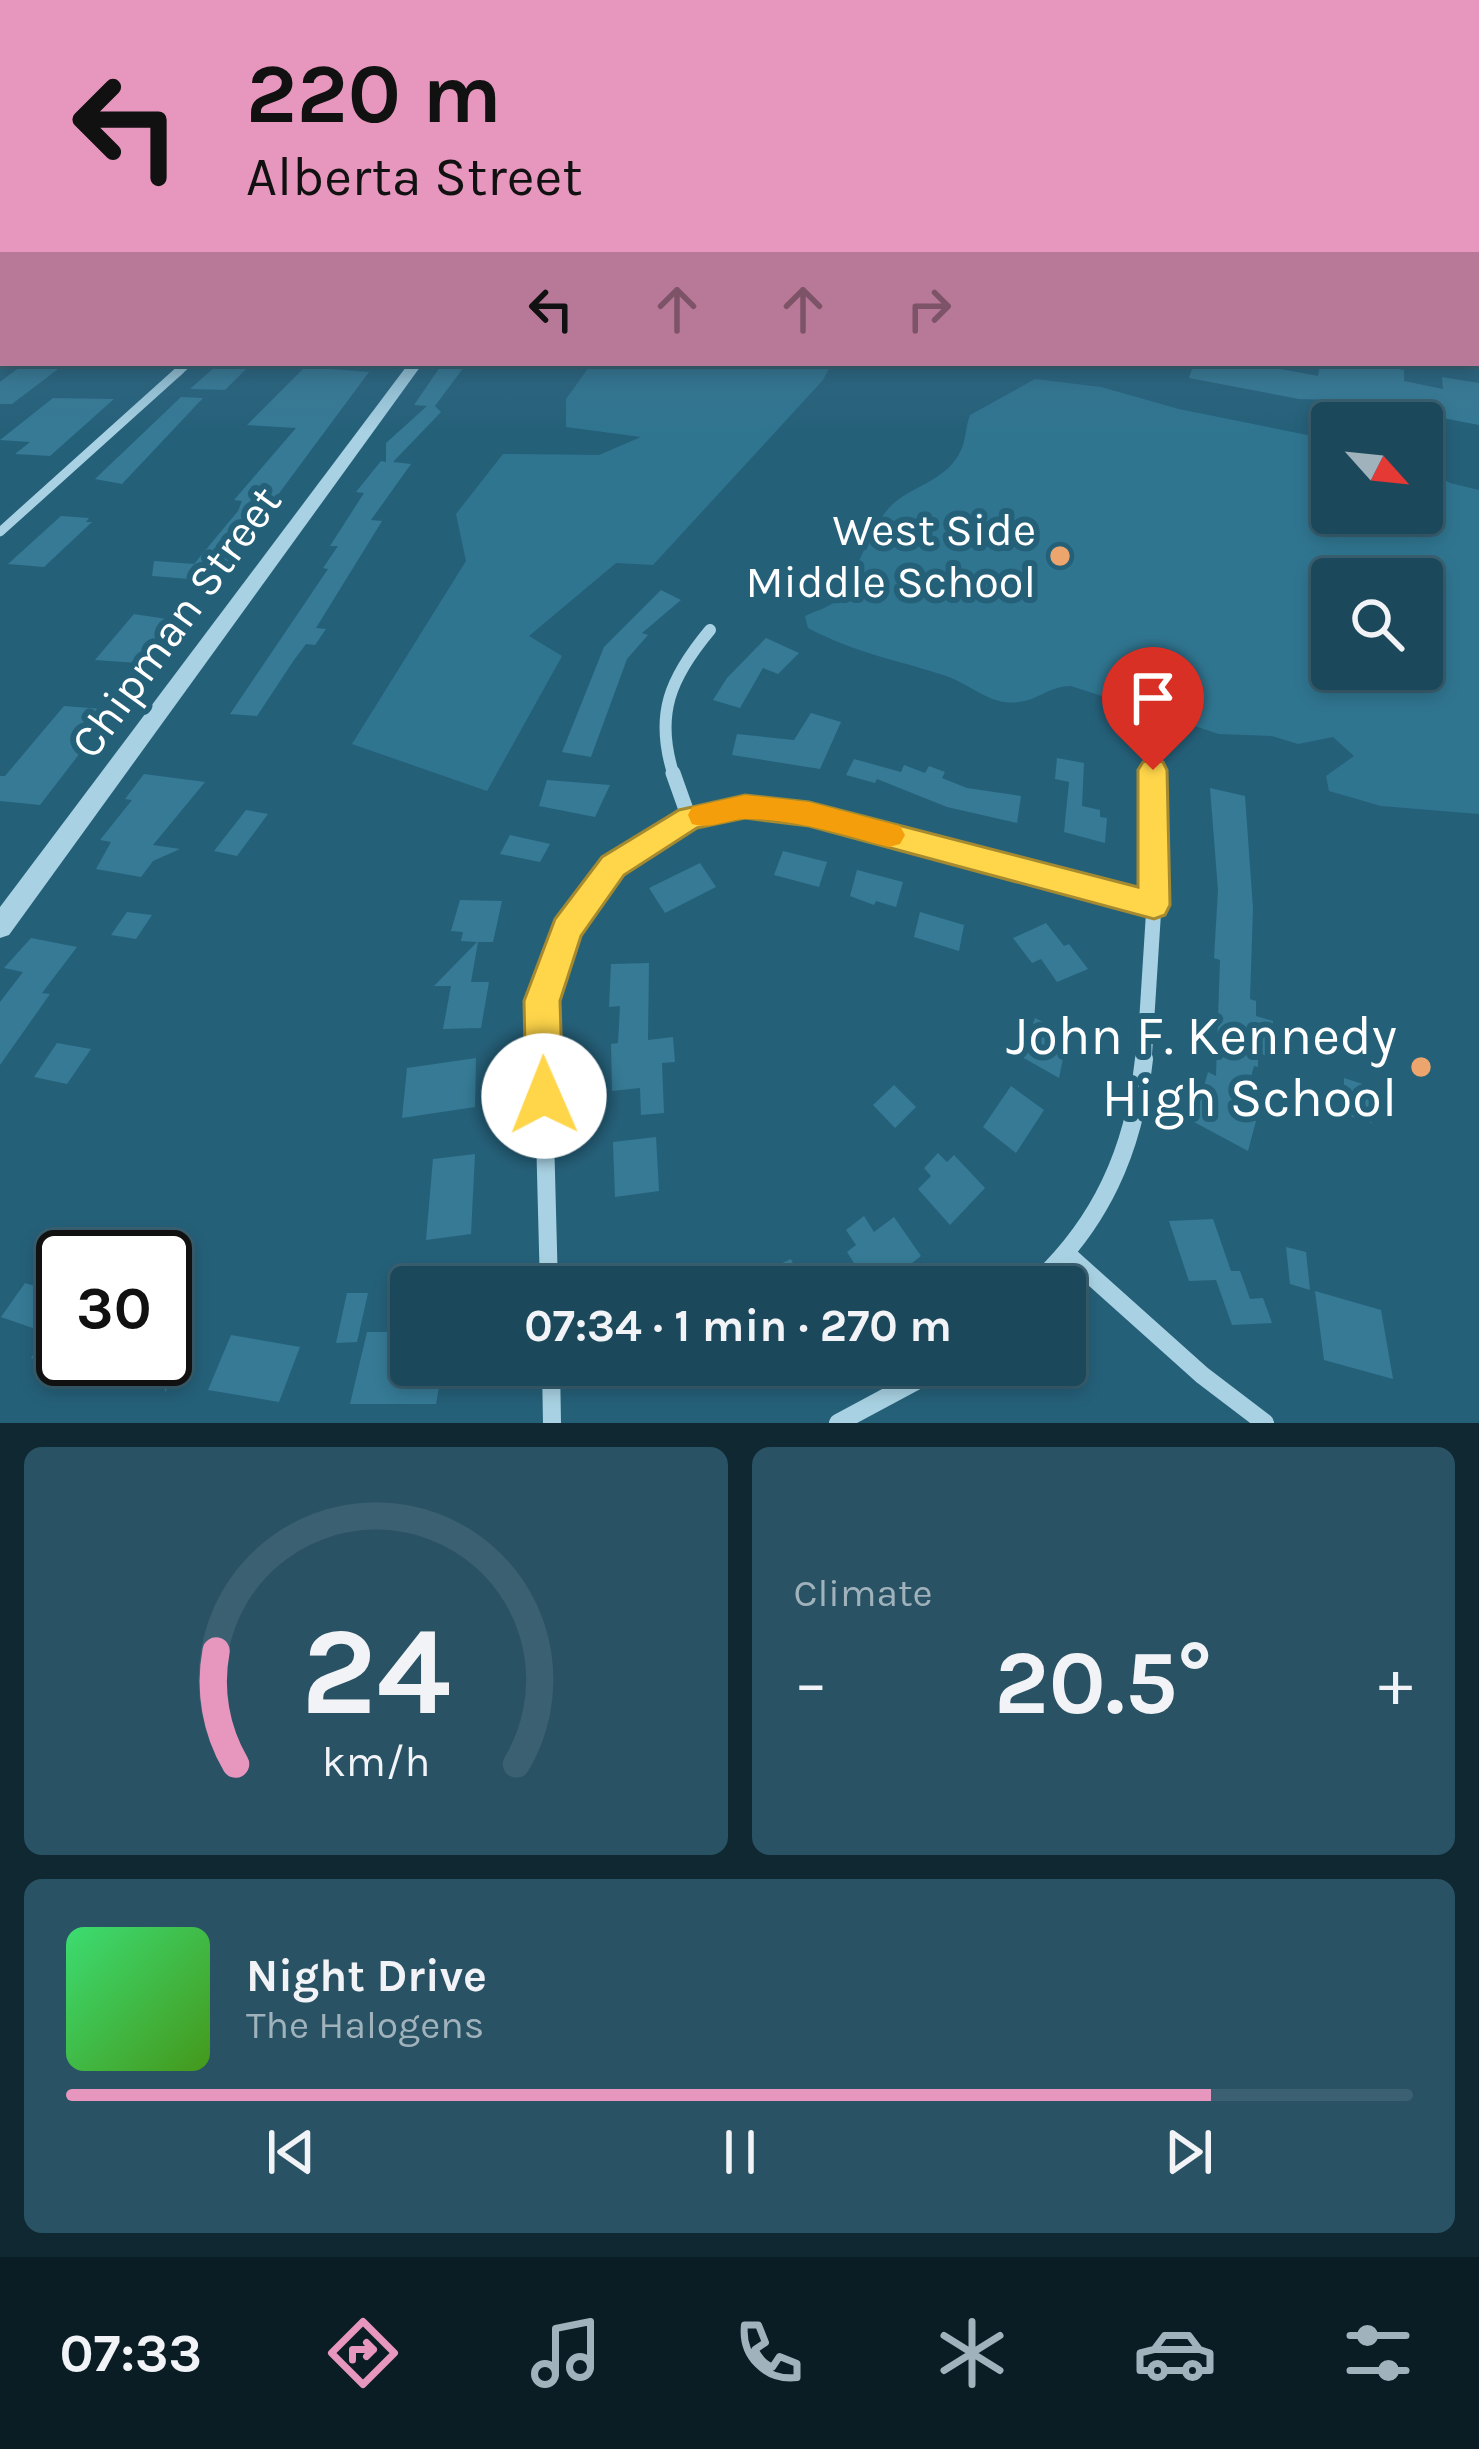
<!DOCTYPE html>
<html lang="en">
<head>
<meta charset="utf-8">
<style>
	:root { --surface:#1c485b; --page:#295264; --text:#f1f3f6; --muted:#a0b2bb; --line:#3a6071; --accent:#e797bd }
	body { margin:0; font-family:Karla,sans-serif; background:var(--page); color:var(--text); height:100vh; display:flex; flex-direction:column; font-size:45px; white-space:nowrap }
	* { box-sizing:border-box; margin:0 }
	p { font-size:39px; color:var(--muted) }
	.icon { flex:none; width:66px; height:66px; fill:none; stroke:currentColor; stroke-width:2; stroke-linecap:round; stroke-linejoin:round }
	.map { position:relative; height:1423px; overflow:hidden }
	.side { display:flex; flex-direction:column; gap:24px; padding:24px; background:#0f2832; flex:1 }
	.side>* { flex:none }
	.guide { position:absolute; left:0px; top:0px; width:1479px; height:366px; box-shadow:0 6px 18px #0003,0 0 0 3px var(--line); background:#e797bd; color:#111; overflow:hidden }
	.needle { width:78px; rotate:117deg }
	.controls { position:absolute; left:1311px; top:402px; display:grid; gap:24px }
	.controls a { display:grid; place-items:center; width:132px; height:132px; border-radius:12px; background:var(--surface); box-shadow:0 6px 18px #0003,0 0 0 3px var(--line); font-size:60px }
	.speed { position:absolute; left:36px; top:1230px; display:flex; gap:24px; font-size:60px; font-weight:700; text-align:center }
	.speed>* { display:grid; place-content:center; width:156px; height:156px; border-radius:50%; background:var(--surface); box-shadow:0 6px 18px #0003,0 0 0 3px var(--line); line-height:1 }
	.speed .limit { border:6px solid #111; border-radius:18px; background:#fff; color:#111 }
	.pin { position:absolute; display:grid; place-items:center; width:102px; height:102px; color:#fff; margin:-123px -51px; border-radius:50% 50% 50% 0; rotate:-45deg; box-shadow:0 0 12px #0007 }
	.pin .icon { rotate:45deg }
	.me { position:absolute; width:132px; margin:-66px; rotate:359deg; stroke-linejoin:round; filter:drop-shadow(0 0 9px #0008) }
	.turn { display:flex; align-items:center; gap:42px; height:252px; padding:0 48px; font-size:54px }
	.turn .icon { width:156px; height:156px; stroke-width:2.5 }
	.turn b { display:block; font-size:84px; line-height:102px }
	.lanes { display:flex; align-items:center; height:114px; padding:0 48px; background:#0003; justify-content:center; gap:60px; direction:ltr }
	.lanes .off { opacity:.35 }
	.big { font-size:90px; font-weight:700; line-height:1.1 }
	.side .card { flex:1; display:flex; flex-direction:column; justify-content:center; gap:18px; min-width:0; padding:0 42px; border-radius:18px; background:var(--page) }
	.side .dial { align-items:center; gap:0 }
	.dial svg { height:312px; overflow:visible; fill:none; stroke:var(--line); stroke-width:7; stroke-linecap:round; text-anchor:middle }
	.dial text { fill:var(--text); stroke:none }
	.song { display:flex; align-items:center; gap:36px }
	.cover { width:144px; height:144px; border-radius:18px; background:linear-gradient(135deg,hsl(140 70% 55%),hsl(100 70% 35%)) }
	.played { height:12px; border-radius:6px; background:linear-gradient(90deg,var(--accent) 85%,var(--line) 85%) }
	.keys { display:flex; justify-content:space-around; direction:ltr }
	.heat { display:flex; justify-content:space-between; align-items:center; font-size:66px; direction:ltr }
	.side .tiles { flex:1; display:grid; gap:24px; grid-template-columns:1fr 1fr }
	.card:last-child { grid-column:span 2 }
	.trip { position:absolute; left:390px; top:1266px; width:696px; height:120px; border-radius:12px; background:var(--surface); box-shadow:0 6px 18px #0003,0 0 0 3px var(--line); font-weight:700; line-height:120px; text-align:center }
	.tab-bar { display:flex; height:192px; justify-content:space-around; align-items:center; background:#0b1d24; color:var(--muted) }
	.tab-bar .icon { width:84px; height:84px }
	.tab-bar .active { color:var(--accent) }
	.tab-bar b { font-size:54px; color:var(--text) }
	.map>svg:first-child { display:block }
	.green { fill:#307590; fill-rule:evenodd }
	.building { fill:#367a95 }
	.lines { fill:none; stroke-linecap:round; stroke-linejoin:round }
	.minor-far4 { stroke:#a8d2e3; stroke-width:8 }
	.minor-far3 { stroke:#a8d2e3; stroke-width:9 }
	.minor-far2 { stroke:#a8d2e3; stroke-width:12 }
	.minor-far1 { stroke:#a8d2e3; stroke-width:15 }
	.minor { stroke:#a8d2e3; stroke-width:18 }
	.tertiary { fill:#a8d2e3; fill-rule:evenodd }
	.route { fill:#ffd54a; stroke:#a68a30; stroke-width:3 }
	.slow { fill:#f59e0b }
	.poi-dot { fill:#eca66d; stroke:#256079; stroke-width:4.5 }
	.labels { text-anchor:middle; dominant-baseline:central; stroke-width:12; stroke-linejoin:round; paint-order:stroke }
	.poi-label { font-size:45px; fill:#fff; stroke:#256079; text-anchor:end }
	.street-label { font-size:45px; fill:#fff; stroke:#256079 }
	.near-poi-label { font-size:54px; fill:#fff; stroke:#256079; text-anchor:end }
</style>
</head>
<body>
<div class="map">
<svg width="1479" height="1423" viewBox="0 0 1479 1423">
	<rect width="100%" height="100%" fill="#256079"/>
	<!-- green -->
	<g class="green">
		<path d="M592 363 665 367 670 363H832L823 380 653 565 616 563 529 636 562 656 487 791 352 744 466 561 456 514 503 454 599 455 641 437 566 427V399Z"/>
		<path d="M1035 379 1101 387 1179 409 1332 440V513H1422V467L1450 483 1479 490V814L1381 806 1329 791 1326 776 1354 756 1333 737 1298 744 1272 736 1219 734 1071 686C1049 686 1039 700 1018 702 991 706 973 686 949 677 899 660 857 654 808 628L805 616C815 611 831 607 838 599 855 581 866 533 889 508 910 486 938 484 956 459 967 444 964 432 970 415ZM1422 579V669H1332V579Z"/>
	</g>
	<!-- building -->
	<g class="building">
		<path d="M25 363H66L12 404H0V382Z"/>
		<path d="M1194 363H1249L1318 376 1320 363H1363L1404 370V381L1443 389 1442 377 1479 383V425L1427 415V423H1359L1334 418 1336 400 1299 399 1189 378Z"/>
		<path d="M216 366 247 368 225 390 190 389Z"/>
		<path d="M305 367 369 372 214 581 152 576 154 561 194 564 238 511 242 501 234 500 296 428 247 425Z"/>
		<path d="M440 367H464L435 406 441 412 393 462 411 464 371 520 382 521 316 628 326 629 315 645 306 644 294 660 257 716 230 714 328 569 323 568 338 546H330L364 493 356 492 381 461 386 462V443L427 406 414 405Z"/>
		<path d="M181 397 203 398 122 484 95 479Z"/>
		<path d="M53 398 114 399 50 456 15 454 30 442 0 440Z"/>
		<path d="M61 516 89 518 86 522H92L44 567 8 564Z"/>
		<path d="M661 590 681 600 642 633 648 635 627 659 591 757 562 752 604 647Z"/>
		<path d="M134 614 173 620 137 663 95 660Z"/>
		<path d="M766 638 799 653 778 674 763 668 740 708 713 700 727 678Z"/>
		<path d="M64 706 102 709 74 742 86 743 80 753 40 805 0 801V776H5Z"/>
		<path d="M811 713 841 722 820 769 732 755 737 734 794 740Z"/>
		<path d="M1057 758 1084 763 1082 806 1100 810V817L1107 818 1105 843 1064 832 1069 782 1055 779Z"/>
		<path d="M854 759 901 772 904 765 925 773 929 766 945 772 942 778 967 788 1021 796 1017 823 947 807 877 779 875 783 846 775Z"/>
		<path d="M144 774 205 782 153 845 180 849 153 861 141 877 96 869 111 842 100 840 132 800 125 799Z"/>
		<path d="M547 780 610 785 595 817 539 806Z"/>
		<path d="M1210 788 1245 796 1253 908 1250 999 1256 1001V1016L1273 1021 1274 1058 1258 1053V1067L1254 1066 1241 1113 1256 1121 1248 1151 1194 1122 1208 1072 1216 1076 1220 960 1214 958 1218 890Z"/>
		<path d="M246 810 268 814 237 856 214 851Z"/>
		<path d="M510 835 550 844 540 862 500 854Z"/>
		<path d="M783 851 827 862 819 887 774 875Z"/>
		<path d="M700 863 716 887 665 913 649 888Z"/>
		<path d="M857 870 903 882 896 907 876 901 874 905 850 896Z"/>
		<path d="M460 900 502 901 493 942H478L471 982H489L481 1028 443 1029 451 986H434L477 942 461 941 463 932 451 931Z"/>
		<path d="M127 912 152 915 136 939 111 935Z"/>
		<path d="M920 912 964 925 959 951 914 937Z"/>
		<path d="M1046 923 1064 946 1069 944 1088 969 1057 982 1041 959 1032 963 1013 938Z"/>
		<path d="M31 938 77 947 42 993 50 994 0 1065V1002L23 972 4 968Z"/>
		<path d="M649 963 648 1040 673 1037 675 1062 662 1063 664 1113 641 1115 640 1088 612 1091 611 1044 618 1043 620 1006 609 1007 611 964Z"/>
		<path d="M1035 1018 1068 1034 1059 1078 1022 1057Z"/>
		<path d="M57 1043 91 1049 67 1084 34 1077Z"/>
		<path d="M476 1058 475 1107 402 1118 407 1068Z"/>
		<path d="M1344 1078 1369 1086 1372 1123 1340 1113 1339 1088 1344 1089Z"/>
		<path d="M894 1085 916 1107 895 1128 873 1105Z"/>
		<path d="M1011 1086 1044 1110 1016 1153 983 1127Z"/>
		<path d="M656 1137 659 1191 615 1197 613 1142Z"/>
		<path d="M938 1153 947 1162 954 1155 985 1188 950 1225 918 1189 931 1176 924 1168Z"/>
		<path d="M475 1154 471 1234 426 1240 433 1159Z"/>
		<path d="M864 1216 874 1232 894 1217 921 1256 881 1287H869L847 1252 856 1245 846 1230Z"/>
		<path d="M1213 1219 1231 1271H1240L1250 1299 1263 1298 1272 1323 1232 1325 1216 1280 1189 1281 1169 1221Z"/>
		<path d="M1286 1247 1306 1252 1310 1290 1290 1284Z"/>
		<path d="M791 1259 803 1287H731Z"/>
		<path d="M25 1283 63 1295V1370L31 1358 47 1333 1 1317Z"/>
		<path d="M1315 1291 1381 1310 1393 1379 1324 1360Z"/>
		<path d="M347 1293H368L357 1342 336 1343Z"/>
		<path d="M165 1318 191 1324 186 1333 193 1335 165 1393V1384L120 1373 128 1359H165Z"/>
		<path d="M367 1332H411V1365H443L436 1404H350Z"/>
		<path d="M231 1335 300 1347 279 1402 208 1390Z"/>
	</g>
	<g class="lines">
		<!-- minor-far4 -->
		<path class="minor-far4" d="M177 373 188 363"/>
		<!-- minor-far3 -->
		<path class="minor-far3" d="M0 532 180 370"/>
		<!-- minor-far2 -->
		<g class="minor-far2">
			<path d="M1153 770V776"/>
			<path d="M674 776C654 715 670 678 710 630"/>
		</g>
		<!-- minor-far1 -->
		<g class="minor-far1">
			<path d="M673 773 689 818"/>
			<path d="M543 1062 542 1001 567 930 613 866 689 818 745 806 809 814 1154 905"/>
			<path d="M1144 1062 1154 905 1153 773"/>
		</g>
		<!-- minor -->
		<g class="minor">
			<path d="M543 1059 549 1287"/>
			<path d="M1068 1255 1202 1375 1265 1423"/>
			<path d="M1032 1287C1101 1225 1134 1150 1144 1059"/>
			<path d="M551 1365 552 1423"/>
			<path d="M838 1423 946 1365"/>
		</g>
		<!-- tertiary -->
		<path class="tertiary" d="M409 363H423L9 935 0 938V907Z"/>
	</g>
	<!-- sky -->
	<linearGradient id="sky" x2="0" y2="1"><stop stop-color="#143543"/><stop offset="0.54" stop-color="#406f8c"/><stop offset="1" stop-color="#406f8c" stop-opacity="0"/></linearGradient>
	<rect width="1479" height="431" fill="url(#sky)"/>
	<!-- route -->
	<path class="route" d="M1153 759 1163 762 1167 770 1170 905 1165 915 1154 919 809 826 745 818 697 828 624 875 581 936 560 1001 563 1096 558 1110 544 1115 531 1110 526 1096 524 1001 555 919 602 857 679 810 745 795 809 802 1138 887V770L1143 762Z"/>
	<!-- slow -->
	<path class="slow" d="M745 795 809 802 900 826 905 835 900 844 889 847C844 835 796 819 748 819 729 818 712 830 692 824L688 815 692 807Z"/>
	<!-- markers -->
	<g class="poi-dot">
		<circle cx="1060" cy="556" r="12"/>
		<circle cx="1421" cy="1067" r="12"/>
	</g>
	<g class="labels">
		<!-- poi labels -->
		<g class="poi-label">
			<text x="1036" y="530">West Side<tspan x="1036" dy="52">Middle School</tspan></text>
		</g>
		<!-- street labels -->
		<g class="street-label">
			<text transform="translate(176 622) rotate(-54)">Chipman Street</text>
		</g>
		<!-- near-poi labels -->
		<g class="near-poi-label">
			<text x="1397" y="1036">John F. Kennedy<tspan x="1397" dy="62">High School</tspan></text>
		</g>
	</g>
</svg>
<div class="controls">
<a><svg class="needle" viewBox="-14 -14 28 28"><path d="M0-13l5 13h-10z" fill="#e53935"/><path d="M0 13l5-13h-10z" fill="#a0b2bb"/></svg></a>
<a><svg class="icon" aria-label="search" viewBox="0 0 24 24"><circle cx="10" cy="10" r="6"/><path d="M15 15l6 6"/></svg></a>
</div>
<div class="speed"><div class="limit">30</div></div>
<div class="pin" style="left:1153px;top:770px;background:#d93025"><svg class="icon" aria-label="arrive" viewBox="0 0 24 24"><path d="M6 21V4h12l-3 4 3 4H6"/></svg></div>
<svg class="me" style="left:544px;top:1096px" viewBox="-20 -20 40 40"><circle r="19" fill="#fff"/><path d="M0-13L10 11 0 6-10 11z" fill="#ffd54a"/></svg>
<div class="trip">07:34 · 1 min · 270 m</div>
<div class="guide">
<div class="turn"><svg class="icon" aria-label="left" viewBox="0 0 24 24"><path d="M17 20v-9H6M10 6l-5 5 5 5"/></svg><div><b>220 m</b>Alberta Street</div></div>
<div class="lanes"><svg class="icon" aria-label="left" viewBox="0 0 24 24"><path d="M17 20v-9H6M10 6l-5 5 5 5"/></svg><svg class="icon off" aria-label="ahead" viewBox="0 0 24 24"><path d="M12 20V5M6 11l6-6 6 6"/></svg><svg class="icon off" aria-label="ahead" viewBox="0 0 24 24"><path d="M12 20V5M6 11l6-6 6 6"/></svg><svg class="icon off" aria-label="right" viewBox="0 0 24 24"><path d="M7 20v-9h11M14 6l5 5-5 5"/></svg></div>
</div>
</div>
<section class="side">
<div class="tiles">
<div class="card dial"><svg viewBox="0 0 100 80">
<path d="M14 69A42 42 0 1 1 86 69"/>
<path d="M14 69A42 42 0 0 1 9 40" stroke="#e797bd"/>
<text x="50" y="56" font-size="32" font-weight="700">24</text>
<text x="50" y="72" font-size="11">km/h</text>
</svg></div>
<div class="card"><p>Climate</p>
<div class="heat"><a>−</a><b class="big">20.5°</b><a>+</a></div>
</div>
<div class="card">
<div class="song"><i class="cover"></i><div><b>Night Drive</b><p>The Halogens</p></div></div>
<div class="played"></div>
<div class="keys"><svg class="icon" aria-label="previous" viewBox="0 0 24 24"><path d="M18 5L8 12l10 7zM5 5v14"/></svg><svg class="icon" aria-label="pause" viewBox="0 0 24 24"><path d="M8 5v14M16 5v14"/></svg><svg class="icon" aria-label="next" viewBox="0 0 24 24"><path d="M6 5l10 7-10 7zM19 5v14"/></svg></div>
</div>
</div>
</section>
<nav class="tab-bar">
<b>07:33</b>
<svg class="icon active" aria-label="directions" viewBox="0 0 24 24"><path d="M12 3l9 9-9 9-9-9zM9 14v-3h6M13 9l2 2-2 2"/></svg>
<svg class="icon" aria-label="music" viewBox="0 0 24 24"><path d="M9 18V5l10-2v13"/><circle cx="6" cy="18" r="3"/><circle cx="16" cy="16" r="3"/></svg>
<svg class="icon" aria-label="phone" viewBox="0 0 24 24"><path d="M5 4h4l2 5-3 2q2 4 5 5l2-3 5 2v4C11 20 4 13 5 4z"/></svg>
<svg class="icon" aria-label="climate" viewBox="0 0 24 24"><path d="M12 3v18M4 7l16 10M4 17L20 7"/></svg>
<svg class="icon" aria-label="car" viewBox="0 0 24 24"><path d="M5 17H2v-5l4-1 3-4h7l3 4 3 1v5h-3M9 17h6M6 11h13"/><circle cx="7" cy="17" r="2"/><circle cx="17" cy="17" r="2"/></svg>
<svg class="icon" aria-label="filters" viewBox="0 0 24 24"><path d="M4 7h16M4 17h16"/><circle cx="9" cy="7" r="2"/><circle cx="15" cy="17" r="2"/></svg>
</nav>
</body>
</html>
